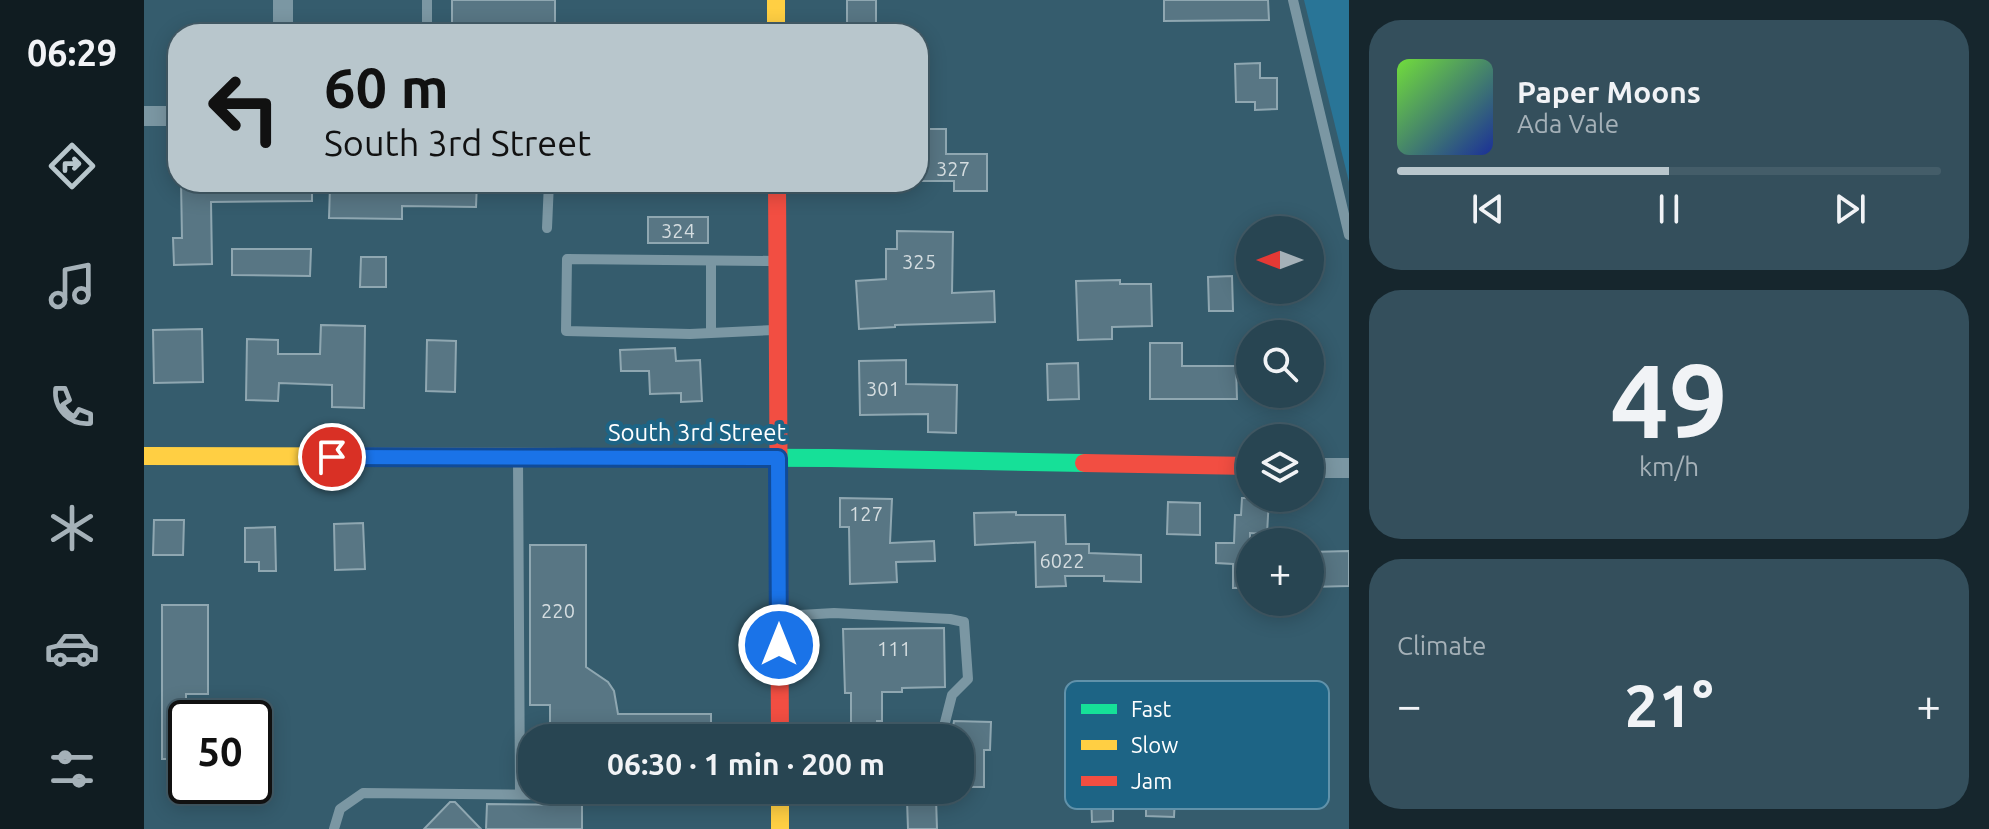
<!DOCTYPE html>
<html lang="en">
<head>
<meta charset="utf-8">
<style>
	:root { --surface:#284552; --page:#344f5c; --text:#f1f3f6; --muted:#a5b1b8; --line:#445d69; --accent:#b8c6cc }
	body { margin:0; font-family:Ubuntu,sans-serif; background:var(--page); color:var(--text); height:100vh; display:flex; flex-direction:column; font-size:30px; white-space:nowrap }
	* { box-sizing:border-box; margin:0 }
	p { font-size:26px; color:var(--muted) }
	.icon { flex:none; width:44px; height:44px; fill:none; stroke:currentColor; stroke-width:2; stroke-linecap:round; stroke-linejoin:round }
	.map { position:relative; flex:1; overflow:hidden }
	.details { display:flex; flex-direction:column; gap:20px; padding:20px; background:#16262d; width:640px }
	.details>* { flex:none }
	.banner { position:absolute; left:24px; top:24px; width:760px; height:168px; border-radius:32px; box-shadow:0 4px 20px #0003,0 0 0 2px var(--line); background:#b8c6cc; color:#111; overflow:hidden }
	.needle { width:52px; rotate:270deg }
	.fabs { position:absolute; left:1092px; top:216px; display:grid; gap:16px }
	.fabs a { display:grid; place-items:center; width:88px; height:88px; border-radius:50%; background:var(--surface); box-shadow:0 4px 20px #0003,0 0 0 2px var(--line); font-size:40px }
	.speed { position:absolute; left:24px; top:700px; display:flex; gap:16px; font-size:40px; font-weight:700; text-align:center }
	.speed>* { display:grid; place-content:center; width:104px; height:104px; border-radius:50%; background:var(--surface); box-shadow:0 4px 20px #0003,0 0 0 2px var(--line); line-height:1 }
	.speed .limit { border:4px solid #111; border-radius:12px; background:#fff; color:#111 }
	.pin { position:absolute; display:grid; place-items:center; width:68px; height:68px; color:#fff; margin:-34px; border:4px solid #fff; border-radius:50%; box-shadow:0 2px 8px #0007 }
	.me { position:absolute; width:88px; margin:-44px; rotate:0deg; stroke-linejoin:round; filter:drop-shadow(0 0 6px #0008) }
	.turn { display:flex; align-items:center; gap:28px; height:168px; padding:0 24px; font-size:36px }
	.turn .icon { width:104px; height:104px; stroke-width:2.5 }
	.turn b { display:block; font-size:56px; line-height:68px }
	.big { font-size:60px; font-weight:700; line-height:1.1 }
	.details .widget { flex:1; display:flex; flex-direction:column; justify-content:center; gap:12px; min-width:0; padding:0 28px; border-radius:32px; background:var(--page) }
	.details .dial { align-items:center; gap:0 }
	.dial b { font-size:104px; line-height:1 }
	.song { display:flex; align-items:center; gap:24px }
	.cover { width:96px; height:96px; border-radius:12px; background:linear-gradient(135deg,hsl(100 70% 55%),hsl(230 70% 35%)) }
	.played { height:8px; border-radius:4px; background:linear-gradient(90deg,var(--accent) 50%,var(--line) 50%) }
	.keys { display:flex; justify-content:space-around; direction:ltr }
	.heat { display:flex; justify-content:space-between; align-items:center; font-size:44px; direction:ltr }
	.trip { position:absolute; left:374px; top:724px; width:456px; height:80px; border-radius:32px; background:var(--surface); box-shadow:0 4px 20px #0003,0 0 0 2px var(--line); font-weight:700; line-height:80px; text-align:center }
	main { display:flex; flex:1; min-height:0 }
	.tab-bar { display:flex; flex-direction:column; width:144px; justify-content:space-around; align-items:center; background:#101c21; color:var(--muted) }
	.tab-bar .icon { width:56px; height:56px }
	.tab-bar .selected { color:var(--accent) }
	.tab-bar b { font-size:36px; color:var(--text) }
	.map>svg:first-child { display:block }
	.park { fill:#297597 }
	.building { fill:#587684; stroke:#8fa7b1; stroke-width:2 }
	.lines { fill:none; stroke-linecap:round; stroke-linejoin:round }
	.lane { stroke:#7b97a3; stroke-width:10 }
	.street { stroke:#7b97a3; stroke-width:20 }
	.fast { stroke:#16e098; stroke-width:18 }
	.slow { stroke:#ffcf43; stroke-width:18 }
	.jam { stroke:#f24e42; stroke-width:18 }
	.route-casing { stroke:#114b97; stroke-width:20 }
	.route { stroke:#1a73e8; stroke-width:14 }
	.labels { text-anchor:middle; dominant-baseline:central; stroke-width:8; stroke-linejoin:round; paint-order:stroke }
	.number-label { font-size:20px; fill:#d5dde0 }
	.street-label { font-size:24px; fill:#fff; stroke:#1d6485 }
	.key { fill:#1d6485; stroke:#6192aa; stroke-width:2 }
	.key-label { font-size:22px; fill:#fff }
</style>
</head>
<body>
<main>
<nav class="tab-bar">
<b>06:29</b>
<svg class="icon selected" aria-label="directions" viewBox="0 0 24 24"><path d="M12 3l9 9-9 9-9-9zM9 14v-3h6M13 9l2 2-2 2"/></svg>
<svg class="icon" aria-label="music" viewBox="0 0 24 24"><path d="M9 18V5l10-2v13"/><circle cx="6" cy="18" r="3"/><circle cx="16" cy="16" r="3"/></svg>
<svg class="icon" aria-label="phone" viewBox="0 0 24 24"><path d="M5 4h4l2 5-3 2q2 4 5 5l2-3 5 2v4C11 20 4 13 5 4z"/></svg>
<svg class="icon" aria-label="climate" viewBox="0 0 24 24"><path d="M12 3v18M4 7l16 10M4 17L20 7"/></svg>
<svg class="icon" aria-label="car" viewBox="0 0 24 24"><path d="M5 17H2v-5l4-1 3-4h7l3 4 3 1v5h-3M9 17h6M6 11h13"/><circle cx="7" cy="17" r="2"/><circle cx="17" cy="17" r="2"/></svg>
<svg class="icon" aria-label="filters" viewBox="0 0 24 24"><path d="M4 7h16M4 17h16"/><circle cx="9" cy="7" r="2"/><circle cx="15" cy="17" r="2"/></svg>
</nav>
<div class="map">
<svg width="1205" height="829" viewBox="0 0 1205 829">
	<rect width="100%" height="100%" fill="#355c6d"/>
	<!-- park -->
	<path class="park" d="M1160 0H1205V182Z"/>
	<!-- building -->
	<g class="building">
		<rect x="308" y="0" width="103" height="34"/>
		<rect x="703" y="0" width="29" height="33"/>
		<path d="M1020 0H1124L1125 20 1020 21Z"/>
		<path d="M1116 63V78H1133V109L1111 110V102H1092L1091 64Z"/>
		<path d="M774 129H802V154H843V191H810V181H774Z"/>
		<path d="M37 182H168V201L67 202 68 264 30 265 29 238H38Z"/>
		<path d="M280 182H333L332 207 258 206V219L185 218 186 186 280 187Z"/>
		<rect x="504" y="217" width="60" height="26"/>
		<path d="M753 231 809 232 808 293 850 291 851 322 751 325V327L715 329 712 281 742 279V249H753Z"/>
		<path d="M88 249H167L166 276 88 275Z"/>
		<path d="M217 257H242V287H216Z"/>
		<path d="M1088 276 1089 311H1065L1064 277Z"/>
		<path d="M976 280V284H1007L1008 326 968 327V339L934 340 932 281Z"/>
		<path d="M177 325 221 326 220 408 188 407V385L135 383 134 401 102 400 103 339 134 340V354H176Z"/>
		<path d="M58 329 59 382 10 383 9 330Z"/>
		<path d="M283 340 312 341 311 392 282 391Z"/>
		<path d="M1006 343H1038V366H1092L1093 399H1006Z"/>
		<path d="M531 348 532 361 556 360 558 401 537 402V393L506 394 505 371H477L476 350Z"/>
		<path d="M762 360V384L813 385 812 433 784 432V414L716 415 715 361Z"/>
		<path d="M934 363 935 399 904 400 903 364Z"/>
		<path d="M696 498 748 499 746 543 790 541 791 561 752 562 753 582 706 584 705 527H696Z"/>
		<path d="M1098 498H1125L1123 534 1106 533V588H1089V564L1072 563V543H1090L1091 515H1097Z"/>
		<path d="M1024 502 1056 503V535L1023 534Z"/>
		<path d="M872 512V515H921L922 544H945V553L997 555V582L960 581V576H921L922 586 892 587 891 542 831 545 830 513Z"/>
		<path d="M10 520H40L39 555H9Z"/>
		<path d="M219 523 221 569 191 570 190 524Z"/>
		<path d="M131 527 132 571H115V562H101V528Z"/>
		<path d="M386 545H442V667L464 682 470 691 474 714H567V738H406V705H386Z"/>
		<path d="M1205 551V586L1166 587V552Z"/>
		<path d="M18 605H64V694H42V759H18Z"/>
		<path d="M800 628 801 687 758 688V692H738V721H733V735H707V693H701L699 629Z"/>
		<path d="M810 721 847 722 846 750H840V787H816V738H807Z"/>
		<path d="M947 793H969V821L948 822Z"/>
		<path d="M1002 795 1031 796 1030 817 1002 816Z"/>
		<path d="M792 798 793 829H764L763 800Z"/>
		<path d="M306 802H311L337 829H280Z"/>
		<path d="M343 804 438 805V829H342Z"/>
	</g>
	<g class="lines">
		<!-- lane -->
		<g class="lane">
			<path d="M1149 0 1205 235"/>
			<path d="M283 34V0"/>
			<path d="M403 228 405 182"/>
			<path d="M567 261V331"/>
			<path d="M630 330 546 334 422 331 423 259 631 261"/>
			<path d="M374 460 376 794"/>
			<path d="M639 616 690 613 806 619 820 622 824 679 808 695 797 738"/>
			<path d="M190 829 196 809 219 793 634 797"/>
		</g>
		<!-- street -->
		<g class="street">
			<path d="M139 0V34"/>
			<path d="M0 116H34"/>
			<path d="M1166 468H1205"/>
		</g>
		<!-- fast -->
		<path class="fast" d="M435 457 685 458 940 463"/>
		<!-- slow -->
		<g class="slow">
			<path d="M632 0V34"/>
			<path d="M0 456 435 457"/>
			<path d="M636 790V829"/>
		</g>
		<!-- jam -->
		<g class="jam">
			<path d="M633 182 636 738"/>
			<path d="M940 463 1106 466"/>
		</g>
	</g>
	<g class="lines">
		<defs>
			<path id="route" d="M188 457 634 458 635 645"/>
		</defs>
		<!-- route casing -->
		<use href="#route" class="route-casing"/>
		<!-- route -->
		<use href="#route" class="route"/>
	</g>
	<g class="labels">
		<!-- number labels -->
		<g class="number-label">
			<text x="809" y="168">327</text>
			<text x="534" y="230">324</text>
			<text x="775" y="261">325</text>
			<text x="739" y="388">301</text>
			<text x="722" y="513">127</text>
			<text x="918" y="560">6022</text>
			<text x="414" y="610">220</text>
			<text x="750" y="648">111</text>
		</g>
		<!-- street labels -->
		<g class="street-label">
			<text x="553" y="432">South 3rd Street</text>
		</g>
	</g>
	<!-- legend -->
	<rect x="921" y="681" width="264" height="128" rx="12" class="key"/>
	<rect x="937" y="704" width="36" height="10" fill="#16e098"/>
	<rect x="937" y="740" width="36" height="10" fill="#ffcf43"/>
	<rect x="937" y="776" width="36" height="10" fill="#f24e42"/>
	<g class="key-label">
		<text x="987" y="717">Fast</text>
		<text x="987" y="753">Slow</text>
		<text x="987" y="789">Jam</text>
	</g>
</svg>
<div class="fabs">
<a><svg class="needle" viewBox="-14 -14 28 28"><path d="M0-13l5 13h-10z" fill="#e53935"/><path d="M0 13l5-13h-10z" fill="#a5b1b8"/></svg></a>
<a><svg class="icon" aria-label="search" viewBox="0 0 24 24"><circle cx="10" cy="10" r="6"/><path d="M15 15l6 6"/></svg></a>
<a><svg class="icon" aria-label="layers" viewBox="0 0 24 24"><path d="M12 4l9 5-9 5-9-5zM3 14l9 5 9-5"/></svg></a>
<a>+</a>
</div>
<div class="speed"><div class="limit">50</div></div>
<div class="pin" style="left:188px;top:457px;background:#d93025"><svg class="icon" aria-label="arrive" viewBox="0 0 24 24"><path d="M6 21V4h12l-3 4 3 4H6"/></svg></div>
<svg class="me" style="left:635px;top:645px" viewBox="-20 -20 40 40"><circle r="17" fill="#1a73e8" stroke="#fff" stroke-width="3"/><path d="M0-11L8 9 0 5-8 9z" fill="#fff"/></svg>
<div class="trip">06:30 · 1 min · 200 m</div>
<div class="banner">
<div class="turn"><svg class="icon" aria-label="left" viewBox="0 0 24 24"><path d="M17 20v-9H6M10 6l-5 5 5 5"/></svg><div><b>60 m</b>South 3rd Street</div></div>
</div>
</div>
<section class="details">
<div class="widget">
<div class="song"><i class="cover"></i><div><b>Paper Moons</b><p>Ada Vale</p></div></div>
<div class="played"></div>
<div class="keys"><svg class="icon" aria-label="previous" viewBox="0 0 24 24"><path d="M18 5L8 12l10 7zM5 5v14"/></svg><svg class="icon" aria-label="pause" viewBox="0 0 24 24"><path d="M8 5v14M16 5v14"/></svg><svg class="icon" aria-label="next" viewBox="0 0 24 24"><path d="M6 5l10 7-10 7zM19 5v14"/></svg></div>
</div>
<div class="widget dial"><b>49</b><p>km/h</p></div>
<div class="widget"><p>Climate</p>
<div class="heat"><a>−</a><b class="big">21°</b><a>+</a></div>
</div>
</section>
</main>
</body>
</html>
